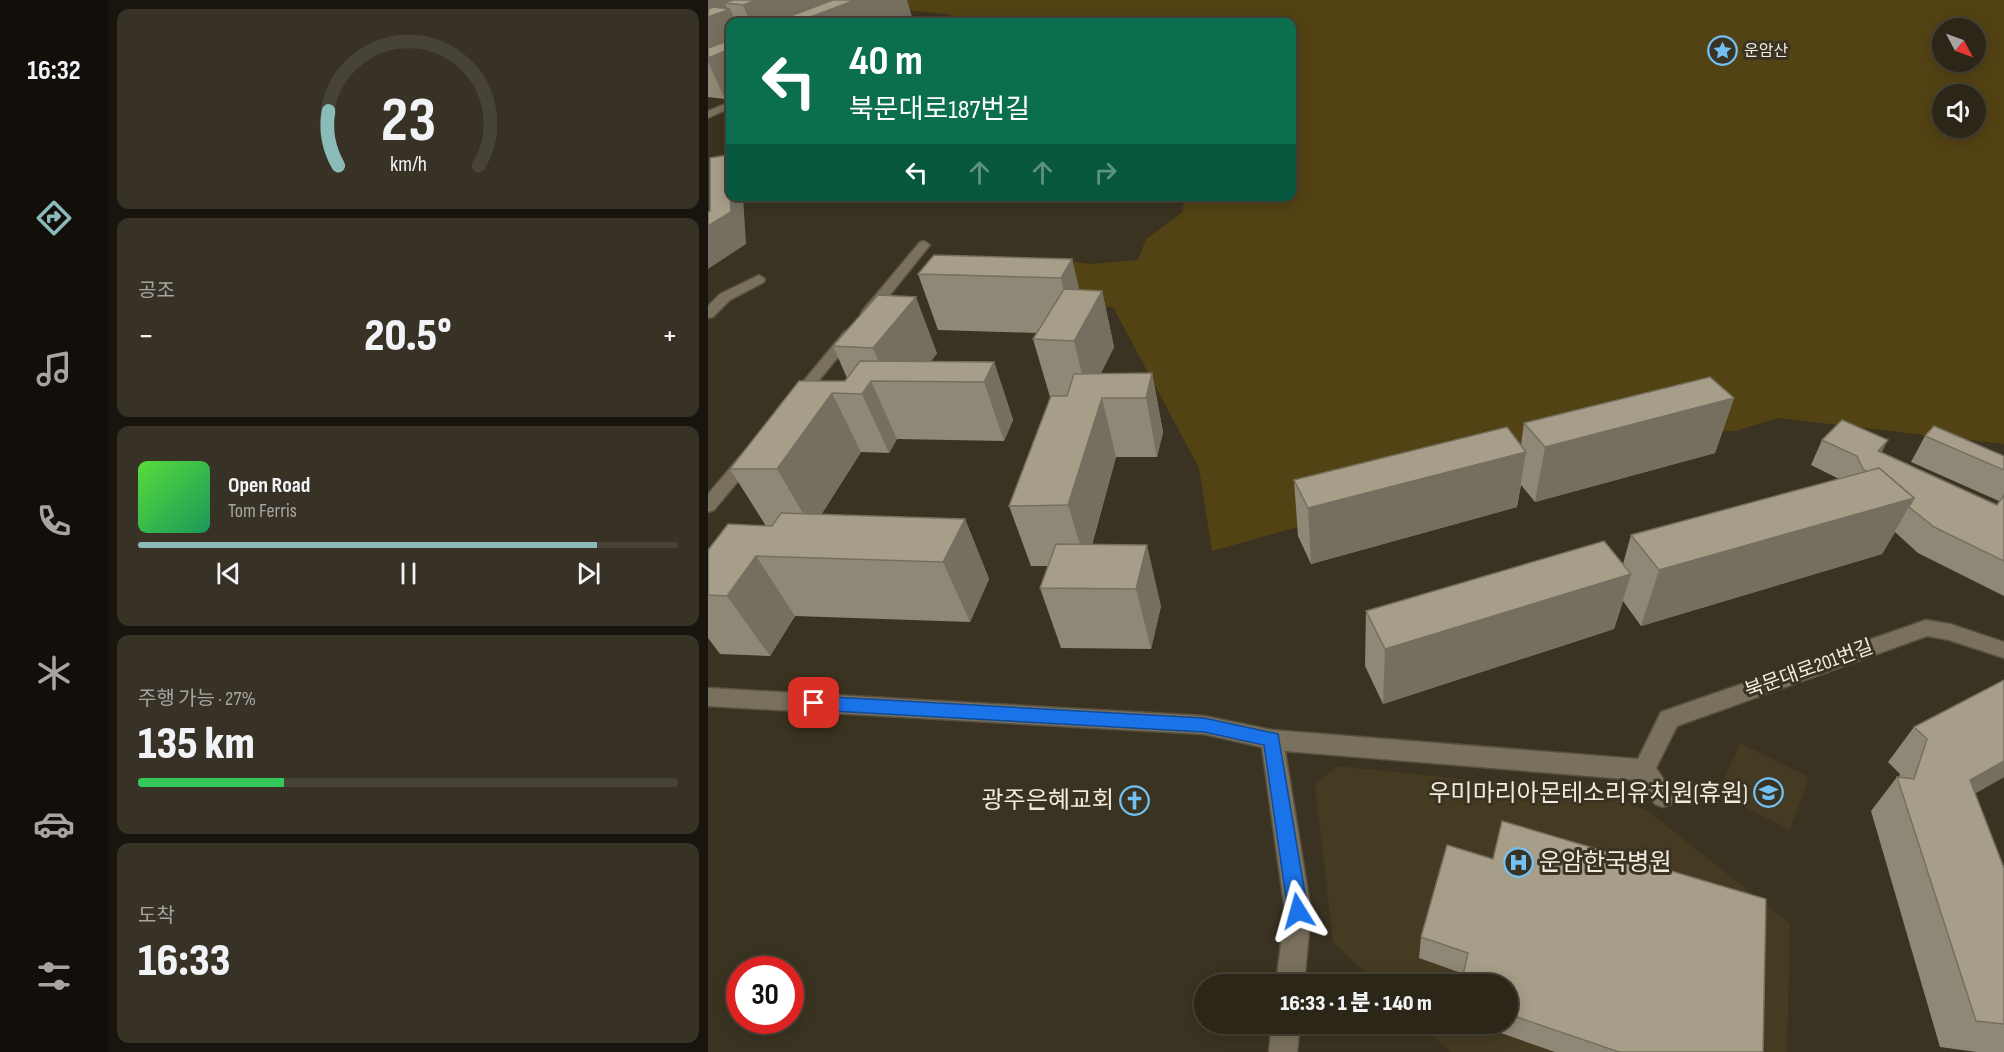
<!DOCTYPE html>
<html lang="ko">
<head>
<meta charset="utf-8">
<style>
	:root { --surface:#2c2619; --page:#383226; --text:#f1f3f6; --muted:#a6a5a2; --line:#484338; --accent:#8bbbb9 }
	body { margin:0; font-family:"Sofia Sans Condensed","Noto Sans KR",sans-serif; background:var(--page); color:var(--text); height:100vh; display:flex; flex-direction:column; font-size:22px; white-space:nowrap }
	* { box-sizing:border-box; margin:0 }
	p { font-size:20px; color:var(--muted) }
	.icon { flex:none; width:33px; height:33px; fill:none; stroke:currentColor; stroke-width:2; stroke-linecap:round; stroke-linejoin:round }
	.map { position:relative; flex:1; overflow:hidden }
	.details { display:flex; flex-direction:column; gap:9px; padding:9px; background:#18150e; width:600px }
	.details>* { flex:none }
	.top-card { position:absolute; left:18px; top:18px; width:570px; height:183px; border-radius:12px; box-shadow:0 3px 15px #0003,0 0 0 2px var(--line); background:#0b6e4f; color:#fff; overflow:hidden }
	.needle { width:39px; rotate:131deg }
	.buttons { position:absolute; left:1224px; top:18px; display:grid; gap:12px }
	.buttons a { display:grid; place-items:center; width:54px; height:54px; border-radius:50%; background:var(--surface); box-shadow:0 3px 15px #0003,0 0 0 2px var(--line); font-size:30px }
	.speed { position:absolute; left:18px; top:956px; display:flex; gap:12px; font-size:30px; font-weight:700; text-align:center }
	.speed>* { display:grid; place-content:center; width:78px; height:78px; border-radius:50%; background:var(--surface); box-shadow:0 3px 15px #0003,0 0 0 2px var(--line); line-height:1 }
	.speed .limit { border:9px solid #d22; background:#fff; color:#111 }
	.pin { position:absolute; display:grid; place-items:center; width:51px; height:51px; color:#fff; margin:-26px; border-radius:12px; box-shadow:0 3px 9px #0006 }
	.me { position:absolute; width:66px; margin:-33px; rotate:352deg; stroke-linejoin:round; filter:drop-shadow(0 0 4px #0008) }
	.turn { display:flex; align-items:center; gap:21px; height:126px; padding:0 24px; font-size:27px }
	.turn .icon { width:78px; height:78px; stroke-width:2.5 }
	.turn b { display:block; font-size:42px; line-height:51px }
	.lanes { display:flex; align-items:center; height:57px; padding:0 24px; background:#0003; justify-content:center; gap:30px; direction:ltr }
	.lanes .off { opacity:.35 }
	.big { font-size:45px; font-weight:800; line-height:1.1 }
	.details .tile { flex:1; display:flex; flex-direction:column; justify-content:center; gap:9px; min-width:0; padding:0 21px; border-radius:12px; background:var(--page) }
	.details .dial { align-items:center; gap:0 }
	.dial svg { height:156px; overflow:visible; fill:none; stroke:var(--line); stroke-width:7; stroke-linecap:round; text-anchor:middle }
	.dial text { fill:var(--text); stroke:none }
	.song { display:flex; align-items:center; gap:18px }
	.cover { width:72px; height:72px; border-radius:9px; background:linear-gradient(135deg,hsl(110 70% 55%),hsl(150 70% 35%)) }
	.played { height:6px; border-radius:3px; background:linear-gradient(90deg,var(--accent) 85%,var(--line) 85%) }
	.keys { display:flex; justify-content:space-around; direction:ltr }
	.heat { display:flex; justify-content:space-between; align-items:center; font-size:33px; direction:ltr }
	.charge { height:9px; border-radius:4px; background:linear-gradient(90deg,#34c759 27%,var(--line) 0) }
	.trip { position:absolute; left:486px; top:974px; width:324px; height:60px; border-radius:30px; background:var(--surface); box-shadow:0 3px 15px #0003,0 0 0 2px var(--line); font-weight:800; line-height:60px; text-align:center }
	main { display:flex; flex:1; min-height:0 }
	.dock { display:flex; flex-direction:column; width:108px; justify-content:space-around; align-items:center; background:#120f0a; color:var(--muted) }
	.dock .icon { width:42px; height:42px }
	.dock .on { color:var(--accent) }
	.dock b { font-size:27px; color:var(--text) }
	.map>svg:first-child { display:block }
	.built { fill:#453b22 }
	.green { fill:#534213; fill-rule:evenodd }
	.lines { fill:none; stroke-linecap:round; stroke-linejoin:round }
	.minor-casing { stroke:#585141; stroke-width:3 }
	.minor { fill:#79715d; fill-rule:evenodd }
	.wall { fill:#908876 }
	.shaded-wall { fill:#756f60 }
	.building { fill:#a79e89; stroke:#756f60; stroke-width:1.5 }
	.route { fill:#1a73e8; stroke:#114b97; stroke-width:1.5 }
	.labels { text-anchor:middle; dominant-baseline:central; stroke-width:6; stroke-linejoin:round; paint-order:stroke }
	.far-poi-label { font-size:16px; fill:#f0ebe0; stroke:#3a3321; text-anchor:start }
	.street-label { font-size:20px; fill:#f0ebe0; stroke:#3a3321 }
	.near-poi-label { font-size:24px; fill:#f0ebe0; stroke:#3a3321; text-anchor:end }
</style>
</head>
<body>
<main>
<nav class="dock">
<b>16:32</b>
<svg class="icon on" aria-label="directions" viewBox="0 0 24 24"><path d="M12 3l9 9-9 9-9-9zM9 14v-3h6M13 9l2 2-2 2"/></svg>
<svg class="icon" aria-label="music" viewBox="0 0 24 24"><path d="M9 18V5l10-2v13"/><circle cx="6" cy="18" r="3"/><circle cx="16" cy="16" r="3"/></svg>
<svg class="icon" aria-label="phone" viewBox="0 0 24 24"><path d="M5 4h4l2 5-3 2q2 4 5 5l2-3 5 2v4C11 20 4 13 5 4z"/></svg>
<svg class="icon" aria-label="climate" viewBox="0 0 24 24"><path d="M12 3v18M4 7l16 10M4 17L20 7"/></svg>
<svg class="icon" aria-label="car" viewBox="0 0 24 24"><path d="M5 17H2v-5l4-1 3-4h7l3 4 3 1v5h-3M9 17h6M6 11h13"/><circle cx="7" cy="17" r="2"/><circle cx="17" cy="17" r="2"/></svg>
<svg class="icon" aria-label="filters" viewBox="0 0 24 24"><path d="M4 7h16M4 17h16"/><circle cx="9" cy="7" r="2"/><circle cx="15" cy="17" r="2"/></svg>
</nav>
<section class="details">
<div class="tile dial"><svg viewBox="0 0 100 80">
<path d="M14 69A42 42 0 1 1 86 69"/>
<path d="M14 69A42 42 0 0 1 9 41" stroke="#8bbbb9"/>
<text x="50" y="56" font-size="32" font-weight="700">23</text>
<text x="50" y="72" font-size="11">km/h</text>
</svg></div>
<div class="tile"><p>공조</p>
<div class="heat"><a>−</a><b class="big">20.5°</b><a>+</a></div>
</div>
<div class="tile">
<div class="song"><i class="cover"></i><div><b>Open Road</b><p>Tom Ferris</p></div></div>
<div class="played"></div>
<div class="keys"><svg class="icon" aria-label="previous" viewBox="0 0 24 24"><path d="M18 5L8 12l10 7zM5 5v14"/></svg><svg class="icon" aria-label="pause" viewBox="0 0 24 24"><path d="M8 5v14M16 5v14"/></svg><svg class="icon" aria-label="next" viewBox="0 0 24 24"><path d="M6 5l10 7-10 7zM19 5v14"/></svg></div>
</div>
<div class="tile"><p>주행 가능 · 27%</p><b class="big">135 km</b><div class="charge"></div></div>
<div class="tile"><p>도착</p><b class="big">16:33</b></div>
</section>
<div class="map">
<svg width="1296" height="1052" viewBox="0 0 1296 1052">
	<rect width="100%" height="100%" fill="#3a3321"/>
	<!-- built -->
	<g class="built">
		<path d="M1032 743 1101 777 1082 830 1037 807 1017 778Z"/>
		<path d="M629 766 909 795 944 814 1082 924 1079 1052H743L712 1023H800V984H670L625 942 607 785Z"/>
	</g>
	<!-- green -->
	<path class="green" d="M107 0H1296V444L1070 418 1028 431 928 432 504 551 491 468 405 307 315 305 314 272 342 258 382 264 430 260 438 239 474 213 477 197 584 196V22H229L244 15ZM1234 28H1268V62H1234ZM1234 94H1268V128H1234Z"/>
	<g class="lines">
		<defs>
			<g id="minor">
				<path d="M22 102V108L0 118V111Z"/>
				<path d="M216 241 222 245 165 316H155L153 313 155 310 212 242Z"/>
				<path d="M51 275 57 279 56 282 22 300 5 317 0 318V306L12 294Z"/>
				<path d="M142 330 149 334 94 401H84L81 398 84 395 137 331Z"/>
				<path d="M41 452 47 453 49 457 47 461 6 510 0 512V494L35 453Z"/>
				<path d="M1218 620 1242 624 1296 642V658L1241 640 1219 636 969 726 948 768 967 796 963 804 955 807 947 804 930 780 577 751 603 911 596 984H568L577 911 554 747 496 734 0 706V688L496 716 564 730 930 759 953 712Z"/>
				<path d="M564 1023H592L589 1052H561Z"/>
			</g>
		</defs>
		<!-- minor casing -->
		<use href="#minor" class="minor-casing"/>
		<!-- minor -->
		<use href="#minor" class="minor"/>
	</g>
	<!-- wall -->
	<g class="wall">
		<path d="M0 0 204 17 191 22H22V97L17 99 0 97Z"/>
		<path d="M364 259 371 290 394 291 406 347 393 373H444L455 432 449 457H408L384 545 453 606 443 649 353 648 332 588 340 566H323L301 506 343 397H342L325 339 329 333 230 330 210 274Z"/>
		<path d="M170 295 229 353 223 361 286 362 305 420 296 441 189 439 181 453 153 452 113 515 257 519 281 579 262 622 87 616 62 656 12 654 0 638V550L58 526 22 469 137 381 139 378 125 346Z"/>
		<path d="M1026 398 1007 453 827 502 813 485 809 507 603 564 590 536 586 480 813 445 816 423Z"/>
		<path d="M1217 436 1296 456V596L1210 553 1187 532 1174 554 933 626 915 601 906 629 675 704 657 666 658 611 915 564 923 535 1131 479 1103 465 1114 440 1174 452 1289 505 1291 501 1203 462Z"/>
		<path d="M1206 727 1296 777 1267 793 1296 868V1052H1269L1232 1047 1163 811 1189 777H1191L1192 774 1180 762Z"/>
		<path d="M713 937 1055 1052H847L764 1023H800V984L756 974 711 958Z"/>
	</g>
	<!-- shaded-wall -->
	<g class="shaded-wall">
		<path d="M0 0H199L204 17 191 22H96L95 20 77 18 79 22H42L35 5 17 3 20 10 22 9 28 22H22V97L17 99 0 62Z"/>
		<path d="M20 155 22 160V196H35L38 244 0 269V226Z"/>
		<path d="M364 259 377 314 366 334 353 278Z"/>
		<path d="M394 291 406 347 380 399 366 341Z"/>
		<path d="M208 297 229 353 208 381H179L165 348Z"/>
		<path d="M286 362 305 420 296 441 276 382Z"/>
		<path d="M444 373 455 432 449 457 438 398Z"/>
		<path d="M163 381 189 439 181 453 154 394Z"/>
		<path d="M124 393 153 452 104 529 69 469Z"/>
		<path d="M394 398 408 457 378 565 360 505Z"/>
		<path d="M1026 398 1007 453 827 502 837 447Z"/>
		<path d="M1180 440 1167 466 1170 451Z"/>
		<path d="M818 452 809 507 603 564 600 508Z"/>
		<path d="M1206 498 1174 554 933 626 951 570Z"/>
		<path d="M257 519 281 579 262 622 235 562Z"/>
		<path d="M439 545 453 606 443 649 428 589Z"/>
		<path d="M48 556 87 616 62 656 19 596Z"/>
		<path d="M923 574 906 629 675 704 677 649Z"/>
		<path d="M1296 761V777L1232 814 1262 780Z"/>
	</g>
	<!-- building -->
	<g class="building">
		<path d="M25 0H48L35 5 17 3Z"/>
		<path d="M125 0H147L95 20 77 18Z"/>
		<path d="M5 7 22 9 0 17V9Z"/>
		<path d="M22 40V49L0 58V48Z"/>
		<path d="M20 155 23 212 0 226V212L2 211V158Z"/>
		<path d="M226 255 364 259 353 278 210 274Z"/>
		<path d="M356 289 394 291 366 341 325 339Z"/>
		<path d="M170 295 208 297 165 348 125 346Z"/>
		<path d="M152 361 286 362 276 382 163 381 154 394 124 393 69 469H22L91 381H137Z"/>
		<path d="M444 373 438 398H394L360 505 301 506 343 396H359L366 374Z"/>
		<path d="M1002 377 1026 398 837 447 816 423Z"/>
		<path d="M1134 420 1180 440 1170 451 1289 505 1296 495V561L1226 527 1201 507 1206 498 1171 468 1159 472 1155 469 1149 456 1114 440Z"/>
		<path d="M1226 426 1296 456V470L1217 436Z"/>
		<path d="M799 427 818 452 600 508 586 480Z"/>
		<path d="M1171 468 1206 498 951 570 923 535Z"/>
		<path d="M73 513 257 519 235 562 48 556 19 596 0 595V550L20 524 64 526Z"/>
		<path d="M896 541 923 574 677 649 658 611Z"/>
		<path d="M348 544 439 545 428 589 332 588Z"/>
		<path d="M1296 680V761L1262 780 1296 868V1024L1268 1021 1189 777 1206 779 1219 739 1206 727Z"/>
		<path d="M794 821 1058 899 1055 1052H911L800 1014V984H753L760 953 713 937 739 845 785 859Z"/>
	</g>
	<!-- route -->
	<path class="route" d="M106 696 496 718 570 734 600 911 597 918 590 920 583 918 580 911 556 745 496 732 106 710 100 708 97 703 100 698Z"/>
	<!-- icons -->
	<defs>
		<symbol id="sight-ring" viewBox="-11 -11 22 22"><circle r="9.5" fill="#3a3321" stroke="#72c1f5" stroke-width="1.5"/><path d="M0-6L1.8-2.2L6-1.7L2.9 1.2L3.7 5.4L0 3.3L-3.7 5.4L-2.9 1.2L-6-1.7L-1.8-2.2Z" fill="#72c1f5"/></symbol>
		<symbol id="school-ring" viewBox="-11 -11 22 22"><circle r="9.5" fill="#3a3321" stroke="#72c1f5" stroke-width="1.5"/><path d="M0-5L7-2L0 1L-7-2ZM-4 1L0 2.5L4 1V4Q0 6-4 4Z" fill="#72c1f5"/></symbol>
		<symbol id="church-ring" viewBox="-11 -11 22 22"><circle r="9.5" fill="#3a3321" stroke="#72c1f5" stroke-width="1.5"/><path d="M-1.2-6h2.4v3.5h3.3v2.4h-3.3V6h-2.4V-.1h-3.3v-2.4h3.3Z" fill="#72c1f5"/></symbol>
		<symbol id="hospital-ring" viewBox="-11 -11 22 22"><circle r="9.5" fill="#3a3321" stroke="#72c1f5" stroke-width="1.5"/><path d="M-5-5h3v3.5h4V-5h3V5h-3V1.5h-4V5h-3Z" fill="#72c1f5"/></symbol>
	</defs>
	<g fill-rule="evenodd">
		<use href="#sight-ring" x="998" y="34" width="33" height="33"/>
		<use href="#school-ring" x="1044" y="776" width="33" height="33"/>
		<use href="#church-ring" x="410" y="784" width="33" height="33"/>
		<use href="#hospital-ring" x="794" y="846" width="33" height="33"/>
	</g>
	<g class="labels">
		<!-- far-poi labels -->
		<g class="far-poi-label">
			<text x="1036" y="51">운암산</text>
		</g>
		<!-- street labels -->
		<g class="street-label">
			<text transform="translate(1101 669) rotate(-20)">북문대로201번길</text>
		</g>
		<!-- near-poi labels -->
		<g class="near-poi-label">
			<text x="1040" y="793">우미마리아몬테소리유치원(휴원)</text>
			<text x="406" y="800">광주은혜교회</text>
			<text x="831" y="862" text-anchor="start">운암한국병원</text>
		</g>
	</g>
</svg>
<div class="buttons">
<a><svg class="needle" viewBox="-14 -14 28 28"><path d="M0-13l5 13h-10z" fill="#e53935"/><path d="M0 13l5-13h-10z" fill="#a6a5a2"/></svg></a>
<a><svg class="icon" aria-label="sound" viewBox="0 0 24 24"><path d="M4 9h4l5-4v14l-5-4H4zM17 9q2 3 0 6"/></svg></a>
</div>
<div class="speed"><div class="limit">30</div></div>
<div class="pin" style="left:106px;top:703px;background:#d93025"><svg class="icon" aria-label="arrive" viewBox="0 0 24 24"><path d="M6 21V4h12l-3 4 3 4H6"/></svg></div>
<svg class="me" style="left:590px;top:911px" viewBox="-20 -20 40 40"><path d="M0-17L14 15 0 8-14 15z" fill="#1a73e8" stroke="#fff" stroke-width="4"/></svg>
<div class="trip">16:33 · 1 분 · 140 m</div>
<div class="top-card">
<div class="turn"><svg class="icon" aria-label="left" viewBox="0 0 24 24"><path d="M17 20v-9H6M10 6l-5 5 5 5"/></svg><div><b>40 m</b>북문대로187번길</div></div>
<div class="lanes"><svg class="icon" aria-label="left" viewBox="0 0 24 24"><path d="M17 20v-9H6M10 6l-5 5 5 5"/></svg><svg class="icon off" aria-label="ahead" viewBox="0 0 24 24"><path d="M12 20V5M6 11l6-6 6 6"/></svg><svg class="icon off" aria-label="ahead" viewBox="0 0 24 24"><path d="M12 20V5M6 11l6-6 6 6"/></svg><svg class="icon off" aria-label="right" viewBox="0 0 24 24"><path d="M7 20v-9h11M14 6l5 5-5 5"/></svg></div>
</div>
</div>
</main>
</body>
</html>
